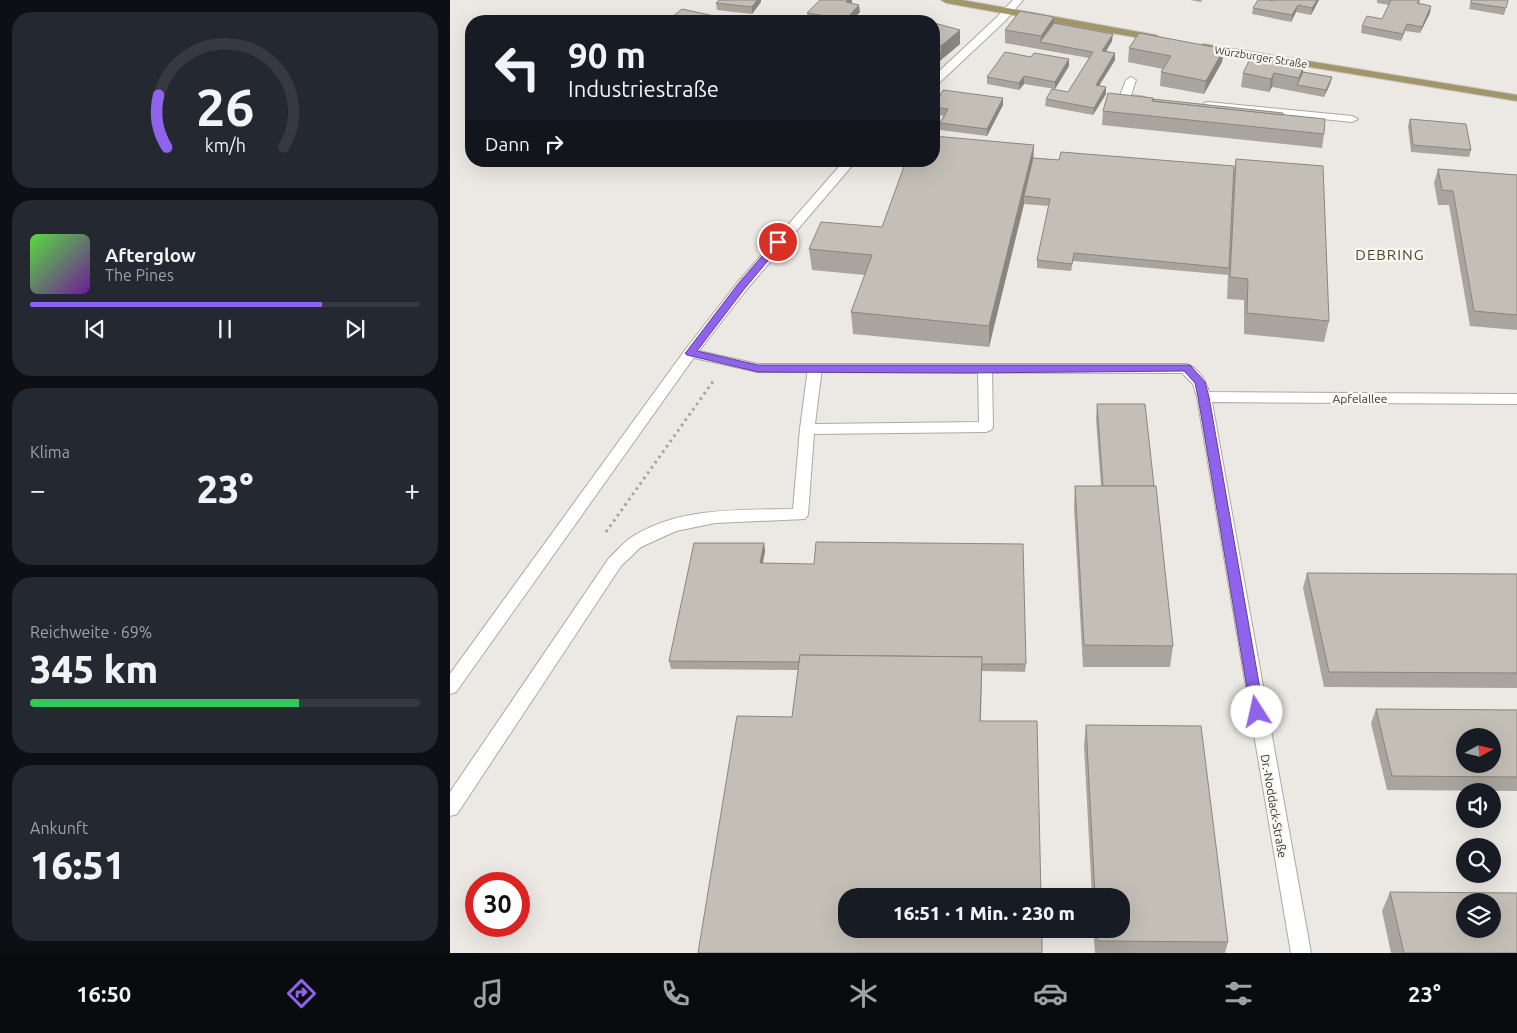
<!DOCTYPE html>
<html lang="de">
<head>
<meta charset="utf-8">
<style>
	:root { --surface:#171b24; --page:#242831; --text:#f1f3f6; --muted:#9ea1a6; --line:#363941; --accent:#8f63eb }
	body { margin:0; font-family:Ubuntu,sans-serif; background:var(--page); color:var(--text); height:100vh; display:flex; flex-direction:column; font-size:19px; white-space:nowrap }
	* { box-sizing:border-box; margin:0 }
	p { font-size:16px; color:var(--muted) }
	.icon { flex:none; width:28px; height:28px; fill:none; stroke:currentColor; stroke-width:2; stroke-linecap:round; stroke-linejoin:round }
	.map { position:relative; flex:1; overflow:hidden }
	.panel { display:flex; flex-direction:column; gap:12px; padding:12px; background:#0d0f14; width:450px }
	.panel>* { flex:none }
	.guide { position:absolute; left:15px; top:15px; width:475px; height:152px; border-radius:20px; box-shadow:0 5px 20px #0002; background:#171b24; color:var(--text); overflow:hidden }
	.needle { width:32px; rotate:82deg }
	.fabs { position:absolute; left:1006px; top:728px; display:grid; gap:10px }
	.fabs a { display:grid; place-items:center; width:45px; height:45px; border-radius:50%; background:var(--surface); box-shadow:0 5px 20px #0002; font-size:25px }
	.speed { position:absolute; left:15px; top:872px; display:flex; gap:10px; font-size:25px; font-weight:700; text-align:center }
	.speed>* { display:grid; place-content:center; width:65px; height:65px; border-radius:50%; background:var(--surface); box-shadow:0 5px 20px #0002; line-height:1 }
	.speed .limit { border:8px solid #d22; background:#fff; color:#111 }
	.pin { position:absolute; display:grid; place-items:center; width:42px; height:42px; color:#fff; margin:-21px; border:2px solid #fff; border-radius:50%; box-shadow:0 1px 5px #0007 }
	.me { position:absolute; width:55px; margin:-28px; rotate:350deg; stroke-linejoin:round; filter:drop-shadow(0 0 4px #0008) }
	.turn { display:flex; align-items:center; gap:18px; height:105px; padding:0 20px; font-size:22px }
	.turn .icon { width:65px; height:65px; stroke-width:2.5 }
	.turn b { display:block; font-size:35px; line-height:42px }
	.then { display:flex; align-items:center; height:48px; padding:0 20px; background:#0003; gap:10px; font-size:19px }
	.big { font-size:38px; font-weight:800; line-height:1.1 }
	.panel .tile { flex:1; display:flex; flex-direction:column; justify-content:center; gap:8px; min-width:0; padding:0 18px; border-radius:20px; background:var(--page) }
	.panel .dial { align-items:center; gap:0 }
	.dial svg { height:130px; overflow:visible; fill:none; stroke:var(--line); stroke-width:7; stroke-linecap:round; text-anchor:middle }
	.dial text { fill:var(--text); stroke:none }
	.song { display:flex; align-items:center; gap:15px }
	.cover { width:60px; height:60px; border-radius:8px; background:linear-gradient(135deg,hsl(110 70% 55%),hsl(280 70% 35%)) }
	.played { height:5px; border-radius:2px; background:linear-gradient(90deg,var(--accent) 75%,var(--line) 75%) }
	.keys { display:flex; justify-content:space-around; direction:ltr }
	.heat { display:flex; justify-content:space-between; align-items:center; font-size:28px; direction:ltr }
	.charge { height:8px; border-radius:4px; background:linear-gradient(90deg,#34c759 69%,var(--line) 0) }
	.trip { position:absolute; left:388px; top:888px; width:292px; height:50px; border-radius:20px; background:var(--surface); box-shadow:0 5px 20px #0002; font-weight:800; line-height:50px; text-align:center }
	.tabs { display:flex; height:80px; justify-content:space-around; align-items:center; background:#090b0e; color:var(--muted) }
	.tabs .icon { width:35px; height:35px }
	.tabs .selected { color:var(--accent) }
	.tabs b { font-size:22px; color:var(--text) }
	main { display:flex; flex:1; min-height:0 }
	.map>svg:first-child { display:block }
	.lines { fill:none; stroke-linecap:round; stroke-linejoin:round }
	.service-casing { stroke:#ada99f; stroke-width:2 }
	.minor-casing { stroke:#ada99f; stroke-width:2 }
	.tertiary-casing { stroke:#ada99f; stroke-width:2 }
	.primary-casing { stroke:#c9c7c2; stroke-width:2 }
	.path { stroke:#aea586; stroke-width:3; stroke-dasharray:2.5 4; stroke-linecap:butt }
	.service { fill:#fff; fill-rule:evenodd }
	.minor { fill:#fff; fill-rule:evenodd }
	.tertiary { fill:#fff; fill-rule:evenodd }
	.primary { fill:#a0966a; fill-rule:evenodd }
	.wall { fill:#a9a49d }
	.shaded-wall { fill:#89867f }
	.building { fill:#c4bfb6; stroke:#89867f; fill-rule:evenodd }
	.route { fill:#8f63eb; stroke:#5d4099 }
	.labels { text-anchor:middle; dominant-baseline:central; stroke-width:4.5; stroke-linejoin:round; paint-order:stroke }
	.far-street-label { font-size:11px; fill:#3d3824; stroke:#f9f7f4 }
	.street-label { font-size:12px; fill:#3d3824; stroke:#f9f7f4 }
	.quarter-label { font-size:15px; letter-spacing:1px; fill:#4e4721; stroke:#f9f7f4 }
</style>
</head>
<body>
<main>
<section class="panel">
<div class="tile dial"><svg viewBox="0 0 100 80">
<path d="M14 69A42 42 0 1 1 86 69"/>
<path d="M14 69A42 42 0 0 1 9 37" stroke="#8f63eb"/>
<text x="50" y="56" font-size="32" font-weight="700">26</text>
<text x="50" y="72" font-size="11">km/h</text>
</svg></div>
<div class="tile">
<div class="song"><i class="cover"></i><div><b>Afterglow</b><p>The Pines</p></div></div>
<div class="played"></div>
<div class="keys"><svg class="icon" aria-label="previous" viewBox="0 0 24 24"><path d="M18 5L8 12l10 7zM5 5v14"/></svg><svg class="icon" aria-label="pause" viewBox="0 0 24 24"><path d="M8 5v14M16 5v14"/></svg><svg class="icon" aria-label="next" viewBox="0 0 24 24"><path d="M6 5l10 7-10 7zM19 5v14"/></svg></div>
</div>
<div class="tile"><p>Klima</p>
<div class="heat"><a>−</a><b class="big">23°</b><a>+</a></div>
</div>
<div class="tile"><p>Reichweite · 69%</p><b class="big">345 km</b><div class="charge"></div></div>
<div class="tile"><p>Ankunft</p><b class="big">16:51</b></div>
</section>
<div class="map">
<svg width="1067" height="953" viewBox="0 0 1067 953">
	<rect width="100%" height="100%" fill="#ece9e4"/>
	<g class="lines">
		<defs>
			<g id="service">
				<path d="M681 77 686 80 681 95 695 97 696 99 695 101H674L669 98 676 80Z"/>
				<path d="M758 102 902 116 908 119 902 122 754 107 753 105 754 103Z"/>
				<path d="M365 364 370 365 372 368 365 424 529 422 528 369 530 366H540L542 369 543 427 541 430 536 432 364 434 358 515 355 519 265 523 226 531 191 547 171 566 7 814 0 816V792L159 558C166 552 172 544 179 539 226 507 289 510 343 509L350 429 358 368 360 365Z"/>
			</g>
			<path id="minor" d="M240 349 308 364H736C748 367 756 381 759 392L1067 394V404L762 402 861 953H841L747 397 743 384 732 373 308 372 235 356 233 353 235 350Z"/>
			<g id="tertiary">
				<path d="M563 0H573L555 21 488 84 484 85V76L547 17Z"/>
				<path d="M394 161H406L297 289 245 356 6 692 0 694V674L235 350 287 283Z"/>
			</g>
			<g id="primary">
				<path d="M491 0H512L706 35 711 38 706 41 496 3Z"/>
				<path d="M754 44 1067 95V101L750 49 749 47 750 45Z"/>
			</g>
		</defs>
		<!-- service casing -->
		<use href="#service" class="service-casing"/>
		<!-- minor casing -->
		<use href="#minor" class="minor-casing"/>
		<!-- tertiary casing -->
		<use href="#tertiary" class="tertiary-casing"/>
		<!-- primary casing -->
		<use href="#primary" class="primary-casing"/>
		<!-- path -->
		<path class="path" d="M156 532 264 380"/>
		<!-- service -->
		<use href="#service" class="service"/>
		<!-- minor -->
		<use href="#minor" class="minor"/>
		<!-- tertiary -->
		<use href="#tertiary" class="tertiary"/>
		<!-- primary -->
		<use href="#primary" class="primary"/>
	</g>
	<!-- wall -->
	<g class="wall">
		<path d="M370 0H402V2L401 3 410 12 401 21H367L358 20 357 13Z"/>
		<path d="M740 0H752L751 2Z"/>
		<path d="M869 0 861 15 846 12 841 22 802 14 803 8Z"/>
		<path d="M927 0H970L969 4 980 13 970 33 955 31 951 41 911 33 912 26 932 19 939 5 927 3Z"/>
		<path d="M1021 0 1056 8 1054 15 1019 9Z"/>
		<path d="M311 2 302 14 267 10 266 3Z"/>
		<path d="M604 17V23L662 41 656 51 665 53V60L649 86 656 87V94L643 115 595 106 596 99 618 92 639 58 555 43V30Z"/>
		<path d="M484 23 510 44 484 66Z"/>
		<path d="M679 48 774 49 772 62 754 94 710 86 711 72 713 69 678 62Z"/>
		<path d="M581 57 619 59V66L605 89 574 84 569 90 537 84V77Z"/>
		<path d="M853 72 882 77 880 84 874 97 822 87 819 92 791 87 793 73Z"/>
		<path d="M702 101 833 115 874 134 872 148 652 125 653 111Z"/>
		<path d="M553 105 537 136 490 130V123L494 116 484 114V107Z"/>
		<path d="M960 119 1021 150 1019 157 961 152 958 126Z"/>
		<path d="M583 158 784 171 786 159 879 321 874 342 794 334V300L777 299 778 274V275L623 261 621 271 587 268V260L599 206 574 204 539 347 403 334 401 312 415 275 362 270 359 249 432 227Z"/>
		<path d="M988 169 1067 175V330L1020 326 999 205H988L984 183Z"/>
		<path d="M647 404 704 486 723 646 720 667H633L624 508 625 486H651L646 419Z"/>
		<path d="M314 543 315 551 313 563 576 664 575 672 532 671 531 721 591 896 342 717 348 670 221 669 219 661Z"/>
		<path d="M857 573 1067 574V688L874 687 853 588Z"/>
		<path d="M926 709 1067 710V791L937 790 921 723Z"/>
		<path d="M636 725 778 942 775 953H645L643 929H671V896H642L634 746Z"/>
		<path d="M940 892 1067 953H941L932 911Z"/>
	</g>
	<!-- shaded-wall -->
	<g class="shaded-wall">
		<path d="M307 0H311V2L302 14V7Z"/>
		<path d="M398 0H402V2L396 9V2Z"/>
		<path d="M867 0H869L861 15 862 8Z"/>
		<path d="M409 5 410 12 401 21H396V19Z"/>
		<path d="M848 5 846 12 841 22 842 15Z"/>
		<path d="M981 6 980 13 970 33 972 27Z"/>
		<path d="M269 17 270 21H264Z"/>
		<path d="M604 17V30L590 42 591 36Z"/>
		<path d="M957 24 955 31 951 41 953 34Z"/>
		<path d="M510 30V44L492 59 491 46Z"/>
		<path d="M663 34 662 41 652 58V51Z"/>
		<path d="M774 49 772 62 754 94 756 81Z"/>
		<path d="M491 52 492 59 484 66V59Z"/>
		<path d="M665 53V60L645 92 646 85Z"/>
		<path d="M619 59V66L605 89V82Z"/>
		<path d="M854 65 852 79 847 85 849 78Z"/>
		<path d="M824 73 822 87 819 92 821 79Z"/>
		<path d="M574 76V84L569 90V83Z"/>
		<path d="M882 77 880 84 874 97 876 90Z"/>
		<path d="M656 87V94L643 115 644 108Z"/>
		<path d="M553 98V105L537 136V129Z"/>
		<path d="M584 145 583 165 574 196V204L539 347V326Z"/>
		<path d="M314 543 315 551 311 571 310 563Z"/>
	</g>
	<!-- building -->
	<g class="building">
		<path d="M269 0H307L302 7 266 3Z"/>
		<path d="M370 0H398L396 2 409 5 396 19 357 13Z"/>
		<path d="M808 0H819L824 1 825 0H867L862 8 848 5 842 15 803 8Z"/>
		<path d="M941 0H969L967 3 981 6 972 27 957 24 953 34 912 26 917 16 932 19Z"/>
		<path d="M1021 0H1058L1056 8 1021 3Z"/>
		<path d="M232 9 269 17 264 21H217Z"/>
		<path d="M570 11 604 17 591 36 555 30Z"/>
		<path d="M484 23 510 30 491 46 484 44Z"/>
		<path d="M604 23 663 34 652 51 665 53 646 85 656 87 644 108 596 99 602 89 618 92 643 52 590 42Z"/>
		<path d="M689 33 774 49 756 81 711 72 721 56 679 48Z"/>
		<path d="M484 50 491 52 484 59Z"/>
		<path d="M555 52 581 57 584 53 619 59 605 82 574 76 569 83 537 77Z"/>
		<path d="M802 55 854 65 849 78 824 73 821 79 793 73Z"/>
		<path d="M853 72 882 77 876 90 847 85Z"/>
		<path d="M493 90 553 98 537 129 490 123 498 109 484 107Z"/>
		<path d="M658 93 703 98 702 101 875 119 874 134 653 111Z"/>
		<path d="M703 99 833 113V115L703 101Z"/>
		<path d="M960 119 1016 124 1021 150 963 145Z"/>
		<path d="M484 136 584 145 539 326 401 312 422 255 359 249 371 222 432 227 456 161H484Z"/>
		<path d="M611 152 784 166 779 268 624 253 622 264 587 260 600 199 574 196 583 158 609 160Z"/>
		<path d="M786 159 873 166 879 321 797 313 798 279 780 277Z"/>
		<path d="M988 169 1067 175V315L1024 311 1003 191 992 190Z"/>
		<path d="M647 404H695L704 486H653Z"/>
		<path d="M625 486H706L723 646 634 645Z"/>
		<path d="M366 542 573 544 576 664H531L532 657 350 655 349 662 219 661 244 543H314L310 563 364 564Z"/>
		<path d="M857 573 1067 574V673L879 672Z"/>
		<path d="M350 655 532 657 530 721H587L591 896H396V929H592V953H248L287 716 342 717Z"/>
		<path d="M926 709 1067 710V777L942 776ZM1015 736H1042V764H1015Z"/>
		<path d="M636 725 751 726 778 942 648 941 647 929H671V896H645Z"/>
		<path d="M940 892 1067 893V953H954ZM1015 901H1042V929H1015Z"/>
	</g>
	<!-- route -->
	<path class="route" d="M328 240 333 242 332 244 295 288 247 351 308 365H740L755 382 759 397 814 712 812 716 807 718 803 716 801 712 748 397 745 383 734 371 516 373 308 372 237 355 235 353 237 351 288 284 325 241Z"/>
	<g class="labels">
		<!-- far-street labels -->
		<g class="far-street-label">
			<text transform="translate(811 57) rotate(9)">Würzburger Straße</text>
		</g>
		<!-- street labels -->
		<g class="street-label">
			<text x="910" y="398">Apfelallee</text>
			<text transform="translate(824 806) rotate(80)">Dr.-Noddack-Straße</text>
		</g>
		<!-- quarter labels -->
		<g class="quarter-label">
			<text x="940" y="254">DEBRING</text>
		</g>
	</g>
</svg>
<div class="fabs">
<a><svg class="needle" viewBox="-14 -14 28 28"><path d="M0-13l5 13h-10z" fill="#e53935"/><path d="M0 13l5-13h-10z" fill="#9ea1a6"/></svg></a>
<a><svg class="icon" aria-label="sound" viewBox="0 0 24 24"><path d="M4 9h4l5-4v14l-5-4H4zM17 9q2 3 0 6"/></svg></a>
<a><svg class="icon" aria-label="search" viewBox="0 0 24 24"><circle cx="10" cy="10" r="6"/><path d="M15 15l6 6"/></svg></a>
<a><svg class="icon" aria-label="layers" viewBox="0 0 24 24"><path d="M12 4l9 5-9 5-9-5zM3 14l9 5 9-5"/></svg></a>
</div>
<div class="speed"><div class="limit">30</div></div>
<div class="pin" style="left:328px;top:242px;background:#d93025"><svg class="icon" aria-label="arrive" viewBox="0 0 24 24"><path d="M6 21V4h12l-3 4 3 4H6"/></svg></div>
<svg class="me" style="left:807px;top:712px" viewBox="-20 -20 40 40"><circle r="19" fill="#fff"/><path d="M0-13L10 11 0 6-10 11z" fill="#8f63eb"/></svg>
<div class="trip">16:51 · 1 Min. · 230 m</div>
<div class="guide">
<div class="turn"><svg class="icon" aria-label="left" viewBox="0 0 24 24"><path d="M17 20v-9H6M10 6l-5 5 5 5"/></svg><div><b>90 m</b>Industriestraße</div></div>
<div class="then">Dann<svg class="icon" aria-label="right" viewBox="0 0 24 24"><path d="M7 20v-9h11M14 6l5 5-5 5"/></svg></div>
</div>
</div>
</main>
<nav class="tabs">
<b>16:50</b>
<svg class="icon selected" aria-label="directions" viewBox="0 0 24 24"><path d="M12 3l9 9-9 9-9-9zM9 14v-3h6M13 9l2 2-2 2"/></svg>
<svg class="icon" aria-label="music" viewBox="0 0 24 24"><path d="M9 18V5l10-2v13"/><circle cx="6" cy="18" r="3"/><circle cx="16" cy="16" r="3"/></svg>
<svg class="icon" aria-label="phone" viewBox="0 0 24 24"><path d="M5 4h4l2 5-3 2q2 4 5 5l2-3 5 2v4C11 20 4 13 5 4z"/></svg>
<svg class="icon" aria-label="climate" viewBox="0 0 24 24"><path d="M12 3v18M4 7l16 10M4 17L20 7"/></svg>
<svg class="icon" aria-label="car" viewBox="0 0 24 24"><path d="M5 17H2v-5l4-1 3-4h7l3 4 3 1v5h-3M9 17h6M6 11h13"/><circle cx="7" cy="17" r="2"/><circle cx="17" cy="17" r="2"/></svg>
<svg class="icon" aria-label="filters" viewBox="0 0 24 24"><path d="M4 7h16M4 17h16"/><circle cx="9" cy="7" r="2"/><circle cx="15" cy="17" r="2"/></svg>
<b>23°</b>
</nav>
</body>
</html>
